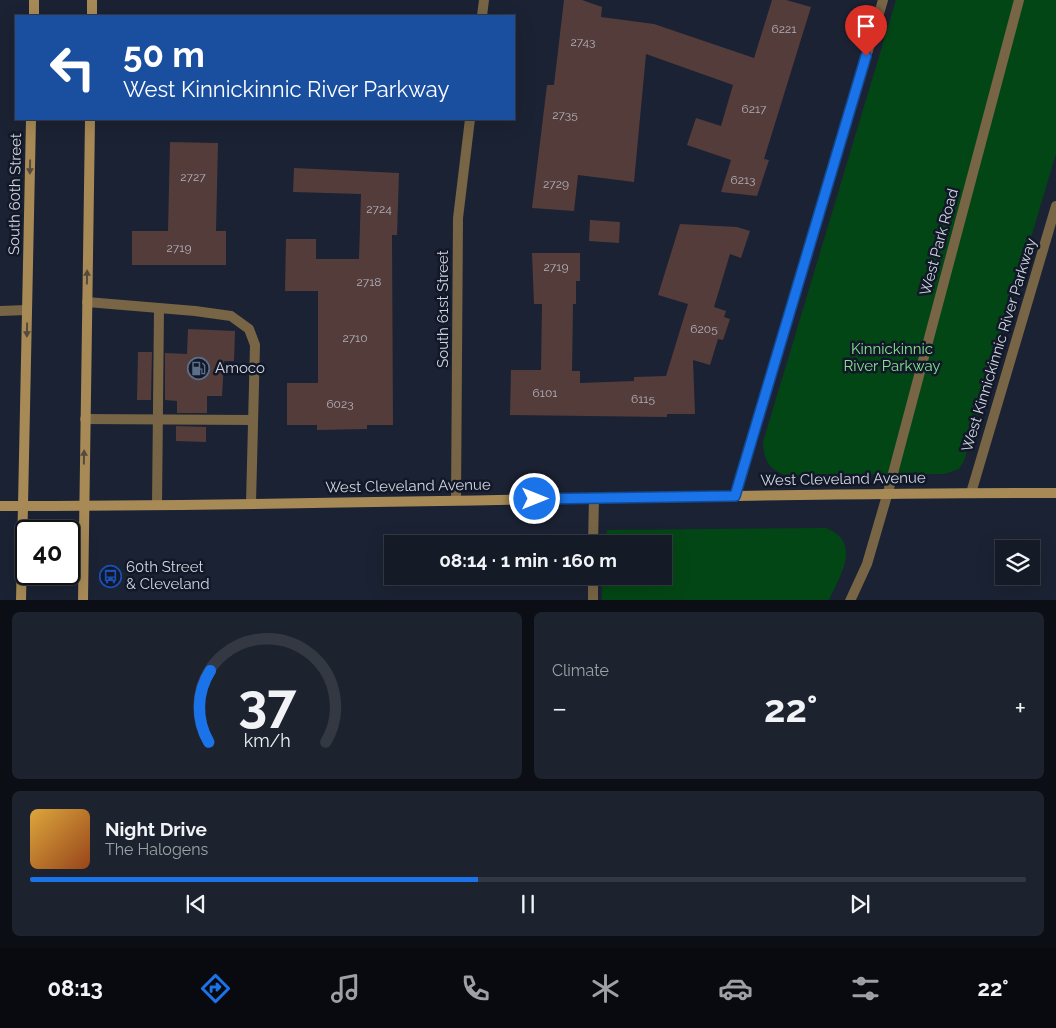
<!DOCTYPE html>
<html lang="en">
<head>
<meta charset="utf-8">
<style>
	:root { --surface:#141a26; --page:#1d232e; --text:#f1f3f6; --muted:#9da1a7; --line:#333843; --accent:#1a73e8 }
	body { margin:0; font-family:Raleway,sans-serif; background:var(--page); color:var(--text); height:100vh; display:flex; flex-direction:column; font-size:19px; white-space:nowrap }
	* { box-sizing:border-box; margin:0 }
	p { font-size:16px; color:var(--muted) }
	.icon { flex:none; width:28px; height:28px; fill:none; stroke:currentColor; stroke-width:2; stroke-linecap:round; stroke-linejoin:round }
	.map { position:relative; height:600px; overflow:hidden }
	.side { display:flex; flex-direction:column; gap:12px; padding:12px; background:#0b0e15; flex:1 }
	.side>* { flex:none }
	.hud { position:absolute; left:15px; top:15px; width:500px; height:105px; border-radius:0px; box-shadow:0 5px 20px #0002,0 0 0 1px var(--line); background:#1a4fa0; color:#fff; overflow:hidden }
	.tools { position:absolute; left:995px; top:540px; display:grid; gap:10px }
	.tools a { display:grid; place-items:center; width:45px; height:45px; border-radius:0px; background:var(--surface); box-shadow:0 5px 20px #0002,0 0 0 1px var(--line); font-size:25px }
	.speed { position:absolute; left:15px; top:520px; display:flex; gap:10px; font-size:25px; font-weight:700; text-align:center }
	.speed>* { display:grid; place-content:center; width:65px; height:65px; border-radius:50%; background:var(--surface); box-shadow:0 5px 20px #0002,0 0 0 1px var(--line); line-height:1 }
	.speed .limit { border:2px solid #111; border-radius:8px; background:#fff; color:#111 }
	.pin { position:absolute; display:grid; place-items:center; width:42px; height:42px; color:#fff; margin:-51px -21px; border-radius:50% 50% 50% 0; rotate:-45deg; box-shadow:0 0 5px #0007 }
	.pin .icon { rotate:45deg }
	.me { position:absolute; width:55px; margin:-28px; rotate:90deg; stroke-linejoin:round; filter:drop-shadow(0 0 4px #0008) }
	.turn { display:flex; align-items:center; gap:18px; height:105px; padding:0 25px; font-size:22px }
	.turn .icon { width:65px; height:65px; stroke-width:2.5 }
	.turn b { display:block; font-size:35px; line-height:42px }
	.big { font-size:38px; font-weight:700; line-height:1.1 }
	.side .card { flex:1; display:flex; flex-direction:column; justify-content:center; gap:8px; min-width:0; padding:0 18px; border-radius:8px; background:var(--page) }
	.side .dial { align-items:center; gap:0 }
	.dial svg { height:130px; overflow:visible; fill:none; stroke:var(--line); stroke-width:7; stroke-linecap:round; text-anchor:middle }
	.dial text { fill:var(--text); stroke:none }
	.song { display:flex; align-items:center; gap:15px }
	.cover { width:60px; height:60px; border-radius:8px; background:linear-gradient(135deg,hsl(40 70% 55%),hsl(20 70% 35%)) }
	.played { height:5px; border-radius:2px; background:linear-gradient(90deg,var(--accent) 45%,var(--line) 45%) }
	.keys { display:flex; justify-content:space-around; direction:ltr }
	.heat { display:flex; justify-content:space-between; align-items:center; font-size:28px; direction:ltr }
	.side .tiles { flex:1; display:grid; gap:12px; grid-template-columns:1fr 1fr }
	.card:last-child { grid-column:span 2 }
	.trip { position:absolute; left:384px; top:535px; width:288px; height:50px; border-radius:0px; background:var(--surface); box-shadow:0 5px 20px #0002,0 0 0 1px var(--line); font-weight:700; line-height:50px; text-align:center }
	.menu { display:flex; height:80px; justify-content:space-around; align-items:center; background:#080a0f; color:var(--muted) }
	.menu .icon { width:35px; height:35px }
	.menu .current { color:var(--accent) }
	.menu b { font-size:22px; color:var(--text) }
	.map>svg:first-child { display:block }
	.green { fill:#034615 }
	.building { fill:#543c3b }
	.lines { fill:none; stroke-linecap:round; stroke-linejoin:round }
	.lane { stroke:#776545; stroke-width:10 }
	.street { stroke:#776545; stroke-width:10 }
	.secondary { stroke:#a78a56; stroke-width:10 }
	.oneway { fill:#554b3d }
	.route-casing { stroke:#114b97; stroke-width:12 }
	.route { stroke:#1a73e8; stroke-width:9 }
	.labels { text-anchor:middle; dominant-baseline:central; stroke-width:5; stroke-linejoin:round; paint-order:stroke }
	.number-label { font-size:12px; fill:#b1b0b8 }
	.street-label { font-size:15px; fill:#d0d6e1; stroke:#121828 }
	.park-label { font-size:15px; fill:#85e28f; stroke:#121828 }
	.poi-label { font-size:15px; fill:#d0d6e1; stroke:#121828; text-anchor:start }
</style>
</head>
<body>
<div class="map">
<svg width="1056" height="601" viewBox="0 0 1056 601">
	<rect width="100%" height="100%" fill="#1b2233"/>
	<!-- green -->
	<g class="green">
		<path d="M896 0H1056V154L964 461 959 469 944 474 785 475C768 469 764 460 763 442Z"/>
		<path d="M826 528C863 543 840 575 829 600H602V576H662V544H604L607 530Z"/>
	</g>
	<!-- building -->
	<g class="building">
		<path d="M564 0H582L602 7 601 17 654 24 754 58 772 0H786L811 7 764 159 769 160 757 196 721 192 731 160 687 145 696 118 721 126 733 85 646 54 634 182 578 175 574 211 532 208 547 85H554Z"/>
		<path d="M170 142 218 143 216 231H226V265H132V231H168Z"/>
		<path d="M294 168 399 173 397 235H392L393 425H367V429L317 430V425H287V383H318V291H285L286 239H316V259H359L361 194 293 192Z"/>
		<path d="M590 220 620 222 619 243 589 241Z"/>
		<path d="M680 224 737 227 750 231 741 258 730 254 714 307 726 311 724 317 730 319 723 340 718 339 710 365 693 360 695 414H667V417L510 415 511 370H541L542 304H534L532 253H580V281H576V304H573L572 371H580V383L634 381V377L666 376 688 304 658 295Z"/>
		<path d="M188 329 235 331 234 361H224L222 396H207V413H177V401L165 400V353L187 354Z"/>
		<path d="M138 352H152L151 400H137Z"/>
		<path d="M176 426 206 427V442L176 441Z"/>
	</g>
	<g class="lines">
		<!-- lane -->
		<g class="lane">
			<path d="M87 302 195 311 231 316 249 329 255 345 251 503"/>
			<path d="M0 311 27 310"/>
			<path d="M85 419 253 420"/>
			<path d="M157 504 159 308"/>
			<path d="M593 544 594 498"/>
			<path d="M593 601V576"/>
		</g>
		<!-- street -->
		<g class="street">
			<path d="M482 16 484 0"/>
			<path d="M971 493 1056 206"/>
			<path d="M735 496 883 0"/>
			<path d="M456 500 458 218 470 119"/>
			<path d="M850 601 867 564 888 492 1019 0"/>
		</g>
		<!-- secondary -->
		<g class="secondary">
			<path d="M34 16V0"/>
			<path d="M92 16V0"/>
			<path d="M0 506C352 506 704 493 1056 493"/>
			<path d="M21 601 31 119"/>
			<path d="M83 601 90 119"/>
		</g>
	</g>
	<!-- one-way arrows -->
	<defs><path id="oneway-solid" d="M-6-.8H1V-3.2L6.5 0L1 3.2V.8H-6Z" transform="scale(1.25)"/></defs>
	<g class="oneway">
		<use href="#oneway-solid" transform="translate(30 167) rotate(91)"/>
		<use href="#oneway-solid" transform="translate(87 277) rotate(-89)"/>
		<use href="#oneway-solid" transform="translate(27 330) rotate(91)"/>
		<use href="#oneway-solid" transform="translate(84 457) rotate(-89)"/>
	</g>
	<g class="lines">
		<defs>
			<path id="route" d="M535 499 735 496 866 56"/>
		</defs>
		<!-- route casing -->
		<use href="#route" class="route-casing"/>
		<!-- route -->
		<use href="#route" class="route"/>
	</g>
	<!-- icons -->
	<defs>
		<symbol id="fuel-ring" viewBox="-11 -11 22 22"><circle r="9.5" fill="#121828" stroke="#5c6f8a" stroke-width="1.5"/><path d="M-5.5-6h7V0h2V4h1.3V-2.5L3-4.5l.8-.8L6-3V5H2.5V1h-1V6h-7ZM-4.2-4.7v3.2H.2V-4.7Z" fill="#5c6f8a"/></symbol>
		<symbol id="bus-ring" viewBox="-11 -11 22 22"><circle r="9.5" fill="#121828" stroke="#1a4fb4" stroke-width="1.5"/><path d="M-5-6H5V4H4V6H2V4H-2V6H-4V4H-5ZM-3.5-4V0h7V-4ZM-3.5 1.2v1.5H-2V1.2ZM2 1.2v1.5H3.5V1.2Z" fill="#1a4fb4"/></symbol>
	</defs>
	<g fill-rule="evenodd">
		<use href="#fuel-ring" x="186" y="356" width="25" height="25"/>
		<use href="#bus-ring" x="98" y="564" width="25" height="25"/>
	</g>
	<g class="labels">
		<!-- number labels -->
		<g class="number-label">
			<text x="784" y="29">6221</text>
			<text x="583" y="42">2743</text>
			<text x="754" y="109">6217</text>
			<text x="565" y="115">2735</text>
			<text x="193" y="177">2727</text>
			<text x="743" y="180">6213</text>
			<text x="556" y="184">2729</text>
			<text x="379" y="209">2724</text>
			<text x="179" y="248">2719</text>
			<text x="556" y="267">2719</text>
			<text x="369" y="282">2718</text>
			<text x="704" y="329">6205</text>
			<text x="355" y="338">2710</text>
			<text x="545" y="393">6101</text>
			<text x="643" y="399">6115</text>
			<text x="340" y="404">6023</text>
		</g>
		<!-- street labels -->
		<g class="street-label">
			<text transform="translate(15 194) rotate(-89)">South 60th Street</text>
			<text transform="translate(939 242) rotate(-75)">West Park Road</text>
			<text transform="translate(443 309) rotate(-90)">South 61st Street</text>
			<text transform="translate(999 345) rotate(-73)">West Kinnickinnic River Parkway</text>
			<text transform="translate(843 479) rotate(-1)">West Cleveland Avenue</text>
			<text transform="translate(408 486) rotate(-1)">West Cleveland Avenue</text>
		</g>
		<!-- park labels -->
		<g class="park-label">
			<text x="892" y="349">Kinnickinnic<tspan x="892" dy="17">River Parkway</tspan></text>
		</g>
		<!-- poi labels -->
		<g class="poi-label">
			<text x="215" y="368">Amoco</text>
			<text x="126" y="567">60th Street<tspan x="126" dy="17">&amp; Cleveland</tspan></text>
		</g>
	</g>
</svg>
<div class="tools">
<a><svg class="icon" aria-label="layers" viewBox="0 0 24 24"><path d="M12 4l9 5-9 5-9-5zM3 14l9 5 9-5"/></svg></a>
</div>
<div class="speed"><div class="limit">40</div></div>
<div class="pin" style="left:866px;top:56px;background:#d93025"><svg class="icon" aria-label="arrive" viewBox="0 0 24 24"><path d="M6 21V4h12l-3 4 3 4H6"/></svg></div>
<svg class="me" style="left:535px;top:499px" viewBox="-20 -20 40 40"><circle r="17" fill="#1a73e8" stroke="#fff" stroke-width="3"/><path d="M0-11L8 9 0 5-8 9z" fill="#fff"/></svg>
<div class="trip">08:14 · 1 min · 160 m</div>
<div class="hud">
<div class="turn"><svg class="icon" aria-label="left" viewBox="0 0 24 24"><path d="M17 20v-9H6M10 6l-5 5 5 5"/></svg><div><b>50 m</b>West Kinnickinnic River Parkway</div></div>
</div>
</div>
<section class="side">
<div class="tiles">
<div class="card dial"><svg viewBox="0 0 100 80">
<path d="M14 69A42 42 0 1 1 86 69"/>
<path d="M14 69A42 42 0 0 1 15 25" stroke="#1a73e8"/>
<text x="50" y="56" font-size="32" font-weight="700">37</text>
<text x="50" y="72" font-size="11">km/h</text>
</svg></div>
<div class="card"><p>Climate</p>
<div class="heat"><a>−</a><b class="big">22°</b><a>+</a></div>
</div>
<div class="card">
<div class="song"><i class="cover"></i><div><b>Night Drive</b><p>The Halogens</p></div></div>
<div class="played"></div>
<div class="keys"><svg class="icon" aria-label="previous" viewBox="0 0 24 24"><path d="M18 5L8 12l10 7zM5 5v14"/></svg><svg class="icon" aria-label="pause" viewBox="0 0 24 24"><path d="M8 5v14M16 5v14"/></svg><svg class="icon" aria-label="next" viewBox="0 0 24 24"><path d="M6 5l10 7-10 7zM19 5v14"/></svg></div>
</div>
</div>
</section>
<nav class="menu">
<b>08:13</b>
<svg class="icon current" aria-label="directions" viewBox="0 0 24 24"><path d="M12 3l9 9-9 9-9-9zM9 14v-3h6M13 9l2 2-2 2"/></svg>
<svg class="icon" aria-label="music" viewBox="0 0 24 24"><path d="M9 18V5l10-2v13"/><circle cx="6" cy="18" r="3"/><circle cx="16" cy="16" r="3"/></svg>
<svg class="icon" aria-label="phone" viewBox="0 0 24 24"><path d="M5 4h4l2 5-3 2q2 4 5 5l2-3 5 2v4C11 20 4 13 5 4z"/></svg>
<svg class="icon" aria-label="climate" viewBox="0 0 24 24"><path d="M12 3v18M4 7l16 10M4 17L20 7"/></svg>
<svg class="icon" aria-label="car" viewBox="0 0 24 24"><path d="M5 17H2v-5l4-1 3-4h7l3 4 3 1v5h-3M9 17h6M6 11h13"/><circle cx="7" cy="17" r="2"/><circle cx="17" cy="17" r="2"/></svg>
<svg class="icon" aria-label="filters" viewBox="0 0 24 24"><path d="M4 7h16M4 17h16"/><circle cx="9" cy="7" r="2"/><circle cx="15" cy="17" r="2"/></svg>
<b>22°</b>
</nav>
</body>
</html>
